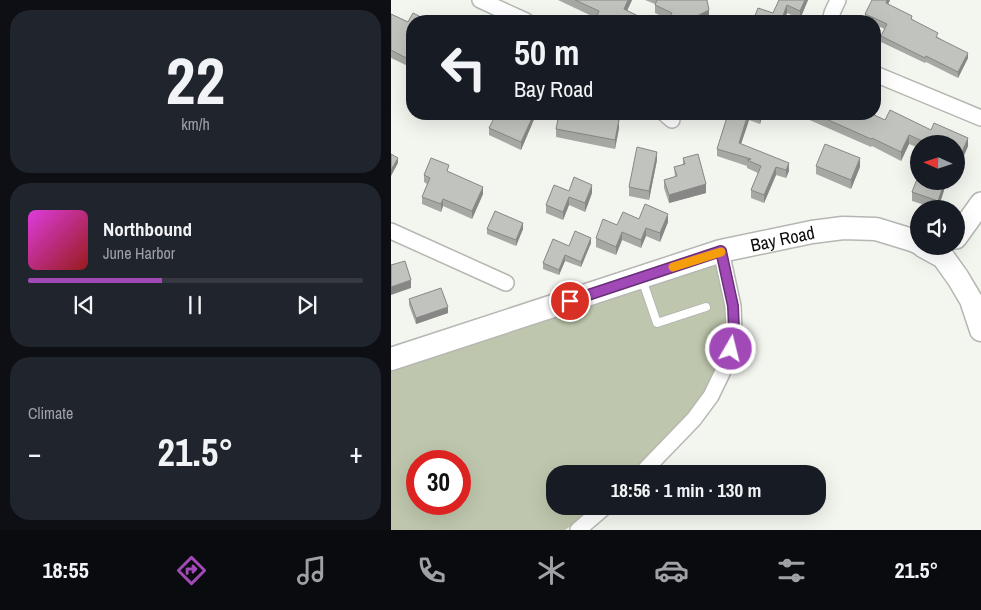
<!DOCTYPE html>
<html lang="en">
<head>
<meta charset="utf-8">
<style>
	:root { --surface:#171b24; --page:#20242c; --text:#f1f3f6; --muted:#9ea1a6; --line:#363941; --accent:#a049b7 }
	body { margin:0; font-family:"Archivo Narrow",sans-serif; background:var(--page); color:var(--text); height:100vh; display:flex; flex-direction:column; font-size:19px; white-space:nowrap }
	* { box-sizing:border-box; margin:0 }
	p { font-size:16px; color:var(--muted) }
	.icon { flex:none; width:28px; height:28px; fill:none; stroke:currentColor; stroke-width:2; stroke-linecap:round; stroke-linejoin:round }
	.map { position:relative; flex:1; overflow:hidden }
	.details { display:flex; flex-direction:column; gap:10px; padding:10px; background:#0d0f14; width:391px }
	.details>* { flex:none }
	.top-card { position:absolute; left:15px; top:15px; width:475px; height:105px; border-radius:20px; box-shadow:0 5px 20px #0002; background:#171b24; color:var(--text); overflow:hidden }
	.needle { width:32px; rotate:273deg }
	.fabs { position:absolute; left:519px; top:135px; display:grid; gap:10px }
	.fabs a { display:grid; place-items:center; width:55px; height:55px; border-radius:50%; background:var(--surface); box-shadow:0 5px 20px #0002; font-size:25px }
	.speed { position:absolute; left:15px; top:450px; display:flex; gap:10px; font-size:25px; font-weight:700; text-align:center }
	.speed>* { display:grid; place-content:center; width:65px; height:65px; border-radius:50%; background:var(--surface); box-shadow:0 5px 20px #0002; line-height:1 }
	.speed .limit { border:8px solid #d22; background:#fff; color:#111 }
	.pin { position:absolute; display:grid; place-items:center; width:42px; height:42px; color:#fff; margin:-21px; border:2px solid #fff; border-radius:50%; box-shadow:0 1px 5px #0007 }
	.me { position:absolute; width:55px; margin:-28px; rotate:8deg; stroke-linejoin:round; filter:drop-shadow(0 0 4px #0008) }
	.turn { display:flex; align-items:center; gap:18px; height:105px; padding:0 25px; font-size:22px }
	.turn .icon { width:65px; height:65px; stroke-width:2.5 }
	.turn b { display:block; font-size:35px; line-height:42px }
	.big { font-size:38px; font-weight:800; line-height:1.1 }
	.details .tile { flex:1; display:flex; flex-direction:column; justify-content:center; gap:8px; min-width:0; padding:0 18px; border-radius:20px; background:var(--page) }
	.details .dial { align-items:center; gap:0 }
	.dial b { font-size:65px; line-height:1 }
	.song { display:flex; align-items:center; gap:15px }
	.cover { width:60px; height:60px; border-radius:8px; background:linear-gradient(135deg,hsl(300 70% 55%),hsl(0 70% 35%)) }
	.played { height:5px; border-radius:2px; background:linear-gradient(90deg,var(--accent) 40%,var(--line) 40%) }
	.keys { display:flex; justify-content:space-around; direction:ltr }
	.heat { display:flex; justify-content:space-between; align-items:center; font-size:28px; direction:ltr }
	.trip { position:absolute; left:155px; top:465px; width:280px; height:50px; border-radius:20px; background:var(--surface); box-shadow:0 5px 20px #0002; font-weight:800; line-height:50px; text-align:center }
	.tab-bar { display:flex; height:80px; justify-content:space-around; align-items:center; background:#090b0e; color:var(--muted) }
	.tab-bar .icon { width:35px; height:35px }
	.tab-bar .active { color:var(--accent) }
	.tab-bar b { font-size:22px; color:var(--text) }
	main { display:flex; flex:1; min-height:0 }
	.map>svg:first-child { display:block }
	.green { fill:#bec7ad; fill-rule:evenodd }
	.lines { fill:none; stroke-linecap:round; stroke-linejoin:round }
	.lane-casing { stroke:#b5b7b2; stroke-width:10 }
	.street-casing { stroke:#b5b7b2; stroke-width:18 }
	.secondary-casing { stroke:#b5b7b2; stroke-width:24 }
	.primary-casing { stroke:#b5b7b2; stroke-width:25 }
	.lane { stroke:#fff; stroke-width:8 }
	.street { stroke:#fff; stroke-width:15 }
	.secondary { stroke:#fff; stroke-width:21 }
	.primary { stroke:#fff; stroke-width:22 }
	.wall { fill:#a6a8a3 }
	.shaded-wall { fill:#878885 }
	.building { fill:#c1c3be; stroke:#878885 }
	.route-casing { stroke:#682f77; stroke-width:12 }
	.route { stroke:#a049b7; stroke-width:9 }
	.slow { stroke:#f59e0b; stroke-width:9 }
	.labels { text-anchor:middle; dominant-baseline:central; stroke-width:5; stroke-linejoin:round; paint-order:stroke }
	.street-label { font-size:18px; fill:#0c0d0b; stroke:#f3f5ef }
</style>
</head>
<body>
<main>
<section class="details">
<div class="tile dial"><b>22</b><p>km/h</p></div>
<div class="tile">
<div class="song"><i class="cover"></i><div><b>Northbound</b><p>June Harbor</p></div></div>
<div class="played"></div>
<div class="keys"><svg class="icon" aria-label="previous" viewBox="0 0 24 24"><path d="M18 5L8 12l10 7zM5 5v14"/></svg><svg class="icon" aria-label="pause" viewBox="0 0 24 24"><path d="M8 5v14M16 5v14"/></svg><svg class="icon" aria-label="next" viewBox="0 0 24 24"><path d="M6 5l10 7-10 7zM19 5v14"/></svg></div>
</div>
<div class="tile"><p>Climate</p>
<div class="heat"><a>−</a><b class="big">21.5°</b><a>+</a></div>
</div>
</section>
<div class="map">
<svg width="590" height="530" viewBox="0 0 590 530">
	<rect width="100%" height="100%" fill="#f3f5ef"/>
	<!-- green -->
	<path class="green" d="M327 261 338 306 336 342 327 367 314 394 298 413 238 474H164V506H203L180 526 174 530H0V368ZM26 461H69V504H26Z"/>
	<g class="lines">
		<defs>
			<path id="lane" d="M251 279 266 323 315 307"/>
			<g id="street">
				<path d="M89 0 135 21"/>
				<path d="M439 21 441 13 447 0"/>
				<path d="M484 74 590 118"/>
				<path d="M274 114 281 120"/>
				<path d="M0 231 115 283"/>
				<path d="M250 474 303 419 320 396 333 369 340 349 343 330 342 306 330 251"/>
				<path d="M187 530 215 506"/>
			</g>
			<path id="secondary" d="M565 238 590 203"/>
			<g id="primary">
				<path d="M532 246 552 257 567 278 580 300 590 330"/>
				<path id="s1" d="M0 359 330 251 421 232 452 228 485 229 521 240 528 243"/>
			</g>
		</defs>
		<!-- lane casing -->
		<use href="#lane" class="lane-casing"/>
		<!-- street casing -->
		<use href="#street" class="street-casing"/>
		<!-- secondary casing -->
		<use href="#secondary" class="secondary-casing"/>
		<!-- primary casing -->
		<use href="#primary" class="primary-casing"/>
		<!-- lane -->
		<use href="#lane" class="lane"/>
		<!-- street -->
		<use href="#street" class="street"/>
		<!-- secondary -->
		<use href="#secondary" class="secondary"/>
		<!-- primary -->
		<use href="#primary" class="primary"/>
	</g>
	<!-- wall -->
	<g class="wall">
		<path d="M167 0H241L236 11 253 21H204L205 18Z"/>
		<path d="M254 0H316L318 18 311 21H278L279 20 264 13V4Z"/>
		<path d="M388 0H417L409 19 396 13 393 21H362L382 13Z"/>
		<path d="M499 0 497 4 521 19 577 58 567 78 535 62 534 63 490 42V36L494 29 484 25V21H476L474 20V14Z"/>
		<path d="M0 14 17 22 21 21V68L0 58Z"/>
		<path d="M116 114H148L146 118 144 117 130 150 98 135V128L114 116Z"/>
		<path d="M337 114H372L369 124 358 120 350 144 398 171 395 178 385 175 373 203 360 198V190L367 173 356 168V166L326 156V149Z"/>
		<path d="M402 114H481L494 120 540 130 577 146 569 165 565 163V144H528V148L518 144 510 161 481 146 480 147 414 118V119Z"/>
		<path d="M228 128 224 149 165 137V129Z"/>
		<path d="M292 158 315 193 278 203 273 188V180L284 177 283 167 292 165Z"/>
		<path d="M266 160 258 200 238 196V187Z"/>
		<path d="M425 166 469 167 460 189 425 174Z"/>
		<path d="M58 172 92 194 81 219 52 206 50 212 31 204V197L36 184 33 182V175Z"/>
		<path d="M556 181 547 209 521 201V192Z"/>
		<path d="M178 191 201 193 194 212 178 205 172 220 155 213V205Z"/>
		<path d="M248 219 277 222 269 242 255 236 250 248 231 240 225 255 205 247V238L226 225Z"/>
		<path d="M96 229H132L125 246 96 234Z"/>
		<path d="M200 243 190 267 174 261 168 275 152 269V263L178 246Z"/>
		<path d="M18 299 57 313 25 324 18 305Z"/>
	</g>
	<!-- shaded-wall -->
	<g class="shaded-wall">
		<path d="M237 0H241L233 17V9Z"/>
		<path d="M414 0H417L409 19V11Z"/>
		<path d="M496 0H499L495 9V3Z"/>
		<path d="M396 5V13L393 21H390Z"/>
		<path d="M318 10V18L311 21H296Z"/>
		<path d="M577 53V58L567 78V72Z"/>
		<path d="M143 114H144V117L130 150V142Z"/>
		<path d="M358 114V120L348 150V143Z"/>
		<path d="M370 114H372L369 124V116Z"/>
		<path d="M228 120V128L224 149V140Z"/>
		<path d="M518 135V144L510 161V152Z"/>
		<path d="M577 138V146L569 165V157Z"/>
		<path d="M266 152V160L258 200V191Z"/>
		<path d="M7 158V163L0 176V170Z"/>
		<path d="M469 158V167L460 189V180Z"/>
		<path d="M398 163V171L395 178V170Z"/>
		<path d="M385 167V175L373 203V195Z"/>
		<path d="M554 181H556L547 209V201Z"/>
		<path d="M315 184V193L278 203V195Z"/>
		<path d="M201 185V193L194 212V203Z"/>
		<path d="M92 187V194L81 219V211Z"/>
		<path d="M178 197V205L172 220V212Z"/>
		<path d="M52 199V206L50 212V204Z"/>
		<path d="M277 214V222L269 242V233Z"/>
		<path d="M132 223V229L125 246V240Z"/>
		<path d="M255 228V236L250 248V240Z"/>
		<path d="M231 232V240L225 255V247Z"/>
		<path d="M200 238V243L190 267V262Z"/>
		<path d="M174 255V261L168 275V270Z"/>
		<path d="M20 280V288L0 295V287Z"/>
		<path d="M57 307V313L25 324V318Z"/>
	</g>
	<!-- building -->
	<g class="building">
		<path d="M184 0H237L233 9 253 19 252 21H206L204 20 208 11Z"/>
		<path d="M266 0H316L318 10 296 21H278L281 13 264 5Z"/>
		<path d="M388 0H414L409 11 396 5 390 21H362L367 8 382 13Z"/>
		<path d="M481 0H496L495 3 521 16 520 19 547 33 545 37 577 53 567 72 535 56 534 58 490 36 496 24 474 14Z"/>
		<path d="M22 13 38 21H21V61L0 50V14L17 22Z"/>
		<path d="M499 110 540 130 543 123 577 138 569 157 565 155V144H538L518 135 510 152 481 138 480 139 424 114H481L494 120Z"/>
		<path d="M105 114H109L114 116 116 114H143L130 142 98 128Z"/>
		<path d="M168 114H198L228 120 224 140 165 129Z"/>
		<path d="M337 114H357L348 143 398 163 395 170 385 167 373 195 360 190 370 166 356 160 360 159 326 149Z"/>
		<path d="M362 114H370L369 116Z"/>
		<path d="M434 144 469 158 460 180 425 166Z"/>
		<path d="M246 147 266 152 258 191 238 187Z"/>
		<path d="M0 154 7 158 0 170Z"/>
		<path d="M307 154 315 184 278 195 273 180 286 176 283 167 294 164 292 158Z"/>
		<path d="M40 158 58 165 56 171 92 187 81 211 52 199 50 204 31 197 39 178 33 175Z"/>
		<path d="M528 174V181H554L547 201 521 192Z"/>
		<path d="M183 177 201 185 194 203 178 197 172 212 155 205 163 185 178 191Z"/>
		<path d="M254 204 277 214 269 233 255 228 250 240 231 232 225 247 205 238 212 219 226 225 232 212 248 219Z"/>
		<path d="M104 211 132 223 125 240 96 229Z"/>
		<path d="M184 231 200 238 190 262 174 255 168 270 152 263 162 239 178 246Z"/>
		<path d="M14 261 20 280 0 287V265Z"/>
		<path d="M50 288 57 307 25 318 18 299Z"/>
	</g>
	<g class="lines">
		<defs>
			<path id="route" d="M179 301 330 251 342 306 343 330 340 349"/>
		</defs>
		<!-- route casing -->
		<use href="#route" class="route-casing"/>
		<!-- route -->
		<use href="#route" class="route"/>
		<!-- slow -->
		<path class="slow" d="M282 267 330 252"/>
	</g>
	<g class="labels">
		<!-- street labels -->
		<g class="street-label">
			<text stroke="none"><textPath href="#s1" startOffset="410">Bay Road</textPath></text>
		</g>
	</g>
</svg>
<div class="fabs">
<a><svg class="needle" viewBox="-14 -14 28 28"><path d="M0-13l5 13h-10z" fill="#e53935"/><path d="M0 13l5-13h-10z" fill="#9ea1a6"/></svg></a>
<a><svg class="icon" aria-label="sound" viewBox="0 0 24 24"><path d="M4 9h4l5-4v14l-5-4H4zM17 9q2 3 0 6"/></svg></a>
</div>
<div class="speed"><div class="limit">30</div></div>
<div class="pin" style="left:179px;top:301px;background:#d93025"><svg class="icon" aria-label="arrive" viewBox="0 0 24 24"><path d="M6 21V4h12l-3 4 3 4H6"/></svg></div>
<svg class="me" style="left:340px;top:349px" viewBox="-20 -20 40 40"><circle r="17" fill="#a049b7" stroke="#fff" stroke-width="3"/><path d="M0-11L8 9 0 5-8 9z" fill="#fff"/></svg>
<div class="trip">18:56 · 1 min · 130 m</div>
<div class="top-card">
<div class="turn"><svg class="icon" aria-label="left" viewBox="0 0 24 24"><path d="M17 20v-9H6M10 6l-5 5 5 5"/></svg><div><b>50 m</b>Bay Road</div></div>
</div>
</div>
</main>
<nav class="tab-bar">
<b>18:55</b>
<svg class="icon active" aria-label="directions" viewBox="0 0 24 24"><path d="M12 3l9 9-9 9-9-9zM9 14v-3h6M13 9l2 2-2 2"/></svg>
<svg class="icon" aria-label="music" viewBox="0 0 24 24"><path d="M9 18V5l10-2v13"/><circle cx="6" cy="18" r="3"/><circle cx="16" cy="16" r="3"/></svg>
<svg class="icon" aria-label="phone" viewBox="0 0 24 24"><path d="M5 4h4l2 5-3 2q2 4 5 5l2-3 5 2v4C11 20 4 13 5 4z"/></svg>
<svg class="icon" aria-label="climate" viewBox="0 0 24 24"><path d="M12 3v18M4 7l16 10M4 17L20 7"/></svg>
<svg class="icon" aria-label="car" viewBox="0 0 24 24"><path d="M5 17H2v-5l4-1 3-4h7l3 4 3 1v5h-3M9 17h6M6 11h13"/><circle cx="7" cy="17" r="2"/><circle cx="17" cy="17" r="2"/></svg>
<svg class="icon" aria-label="filters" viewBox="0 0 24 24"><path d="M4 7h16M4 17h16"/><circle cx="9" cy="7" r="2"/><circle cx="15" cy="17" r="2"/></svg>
<b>21.5°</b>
</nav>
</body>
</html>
